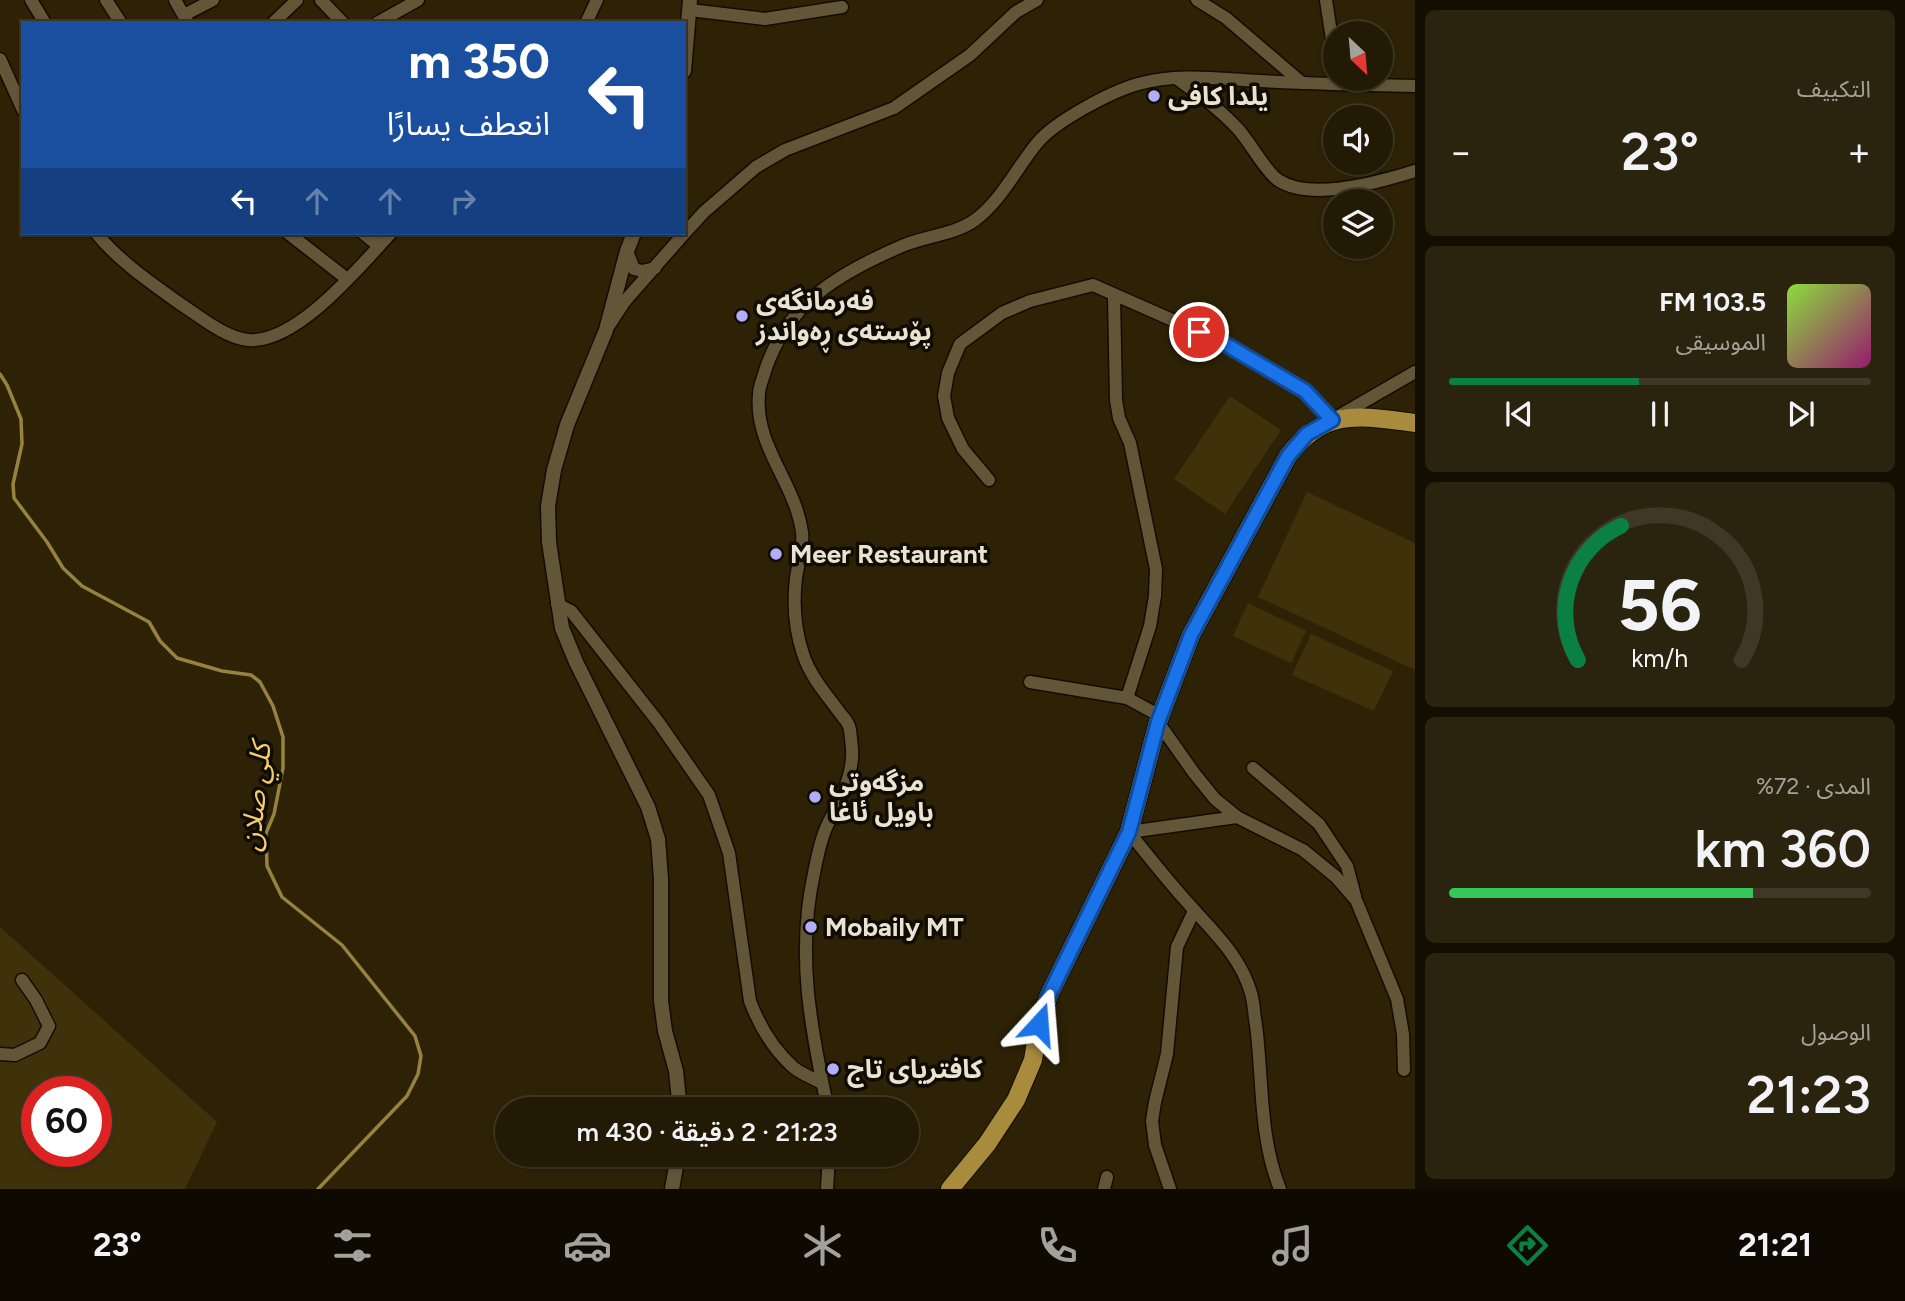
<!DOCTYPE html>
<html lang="ar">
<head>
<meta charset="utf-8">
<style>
	:root { --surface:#221a04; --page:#2a230e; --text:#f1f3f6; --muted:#a2a19a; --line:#3f3826; --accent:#0b8043 }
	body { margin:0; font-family:Figtree,"Noto Sans Arabic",sans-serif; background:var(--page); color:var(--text); direction:rtl; height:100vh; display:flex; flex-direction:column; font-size:26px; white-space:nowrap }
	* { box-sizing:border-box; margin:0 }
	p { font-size:23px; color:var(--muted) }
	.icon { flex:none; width:38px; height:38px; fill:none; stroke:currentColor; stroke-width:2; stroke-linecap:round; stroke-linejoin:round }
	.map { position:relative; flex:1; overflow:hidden; direction:ltr }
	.details { display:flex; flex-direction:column; gap:10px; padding:10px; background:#130e02; width:490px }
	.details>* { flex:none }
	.hud { position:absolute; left:21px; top:21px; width:665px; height:214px; border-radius:0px; box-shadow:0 2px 5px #0004,0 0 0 2px var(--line); direction:rtl; background:#1a4fa0; color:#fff; overflow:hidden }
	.needle { width:46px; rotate:154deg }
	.controls { position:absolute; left:1323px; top:21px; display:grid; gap:14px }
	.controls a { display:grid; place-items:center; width:70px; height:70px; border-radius:50%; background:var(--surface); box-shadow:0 2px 5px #0004,0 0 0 2px var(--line); font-size:35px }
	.speed { position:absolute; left:21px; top:1076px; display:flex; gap:14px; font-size:35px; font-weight:700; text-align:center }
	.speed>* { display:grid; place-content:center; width:91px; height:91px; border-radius:50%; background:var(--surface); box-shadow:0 2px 5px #0004,0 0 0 2px var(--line); line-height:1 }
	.speed .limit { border:10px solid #d22; background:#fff; color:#111 }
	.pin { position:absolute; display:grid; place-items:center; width:60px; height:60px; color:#fff; margin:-30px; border:4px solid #fff; border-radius:50%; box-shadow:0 2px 7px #0007 }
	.me { position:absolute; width:77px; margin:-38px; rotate:19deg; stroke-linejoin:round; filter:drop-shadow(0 0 5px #0008) }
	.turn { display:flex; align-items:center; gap:24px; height:147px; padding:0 21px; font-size:32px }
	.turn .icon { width:91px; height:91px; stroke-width:2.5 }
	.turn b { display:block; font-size:49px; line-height:60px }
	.lanes { display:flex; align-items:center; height:66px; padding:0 21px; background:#0003; justify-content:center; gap:35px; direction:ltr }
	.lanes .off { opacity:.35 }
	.big { font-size:52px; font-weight:600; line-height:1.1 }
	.details .widget { flex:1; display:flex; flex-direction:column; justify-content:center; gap:10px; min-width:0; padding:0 24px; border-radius:10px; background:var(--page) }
	.details .dial { align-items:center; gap:0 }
	.dial svg { height:182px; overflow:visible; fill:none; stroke:var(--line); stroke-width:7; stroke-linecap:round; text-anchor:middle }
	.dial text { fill:var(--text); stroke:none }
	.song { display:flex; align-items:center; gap:21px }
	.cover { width:84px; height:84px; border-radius:10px; background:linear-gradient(135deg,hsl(90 70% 55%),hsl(320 70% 35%)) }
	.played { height:7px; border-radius:4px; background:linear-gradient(90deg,var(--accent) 45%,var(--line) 45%) }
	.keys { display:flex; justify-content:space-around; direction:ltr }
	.heat { display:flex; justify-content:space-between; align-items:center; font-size:38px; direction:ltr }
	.charge { height:10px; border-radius:5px; background:linear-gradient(90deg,#34c759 72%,var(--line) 0) }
	.trip { position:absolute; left:495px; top:1097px; width:424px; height:70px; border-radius:35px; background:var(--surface); box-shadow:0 2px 5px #0004,0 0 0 2px var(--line); font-weight:600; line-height:70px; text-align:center; direction:rtl }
	.dock { display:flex; height:112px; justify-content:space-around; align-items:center; background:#0e0a02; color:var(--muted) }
	.dock .icon { width:49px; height:49px }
	.dock .selected { color:var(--accent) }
	.dock b { font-size:32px; color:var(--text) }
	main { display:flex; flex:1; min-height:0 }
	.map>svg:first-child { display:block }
	.green { fill:#3f310a; fill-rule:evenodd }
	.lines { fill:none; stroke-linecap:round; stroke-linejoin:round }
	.stream { stroke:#97823f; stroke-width:3.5 }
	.minor-casing { stroke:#140c00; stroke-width:15 }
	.tertiary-casing { stroke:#140c00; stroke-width:17 }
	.primary-casing { stroke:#140c00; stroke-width:20 }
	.minor { stroke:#625639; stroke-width:12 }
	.tertiary { stroke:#625639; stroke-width:14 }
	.primary { stroke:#a98b3d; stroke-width:18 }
	.route-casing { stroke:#114b97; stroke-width:18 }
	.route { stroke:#1a73e8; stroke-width:12 }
	.poi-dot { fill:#b0aefa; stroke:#110c03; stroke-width:2.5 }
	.labels { text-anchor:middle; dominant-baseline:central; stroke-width:7; stroke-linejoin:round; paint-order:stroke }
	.poi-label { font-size:26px; font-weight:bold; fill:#e9e3d2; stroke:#110c03; text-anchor:start }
	.water-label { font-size:28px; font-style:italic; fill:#f5ce68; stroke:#110c03 }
</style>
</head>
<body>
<main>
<section class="details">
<div class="widget"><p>التكييف</p>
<div class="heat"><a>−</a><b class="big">23°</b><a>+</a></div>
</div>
<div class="widget">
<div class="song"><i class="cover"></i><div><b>103.5 FM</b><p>الموسيقى</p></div></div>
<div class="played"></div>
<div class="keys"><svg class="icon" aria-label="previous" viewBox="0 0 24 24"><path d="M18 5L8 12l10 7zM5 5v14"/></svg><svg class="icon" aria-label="pause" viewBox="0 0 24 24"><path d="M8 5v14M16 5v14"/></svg><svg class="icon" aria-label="next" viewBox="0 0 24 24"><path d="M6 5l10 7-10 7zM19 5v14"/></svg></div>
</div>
<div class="widget dial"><svg viewBox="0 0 100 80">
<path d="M14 69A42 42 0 1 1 86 69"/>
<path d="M14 69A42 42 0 0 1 33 10" stroke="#0b8043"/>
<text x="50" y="56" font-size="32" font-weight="700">56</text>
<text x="50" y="72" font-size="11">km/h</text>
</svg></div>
<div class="widget"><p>المدى · 72%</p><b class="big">360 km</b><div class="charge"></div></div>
<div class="widget"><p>الوصول</p><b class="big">21:23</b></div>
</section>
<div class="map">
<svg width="1415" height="1189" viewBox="0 0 1415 1189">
	<rect width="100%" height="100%" fill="#2d2205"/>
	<!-- green -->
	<g class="green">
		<path d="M1230 396 1281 430 1225 514 1174 479Z"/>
		<path d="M1307 492 1415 543V670L1258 597Z"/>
		<path d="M1248 603 1306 631 1291 663 1233 636Z"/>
		<path d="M1311 634 1393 671 1374 711 1292 675Z"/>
		<path d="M0 927 217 1122 185 1189H0ZM37 1092H96V1152H37Z"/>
	</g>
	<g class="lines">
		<!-- stream -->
		<path class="stream" d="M0 374 7 385 21 419 22 444 13 484 14 498 47 542 63 568 82 586 149 622 160 641 177 658 222 671 251 675 260 682 273 706 283 737V768L274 814 266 833 267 866 282 897 342 945 415 1036 421 1056 418 1074 407 1096 318 1189"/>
		<defs>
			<g id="minor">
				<path d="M31 0 45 23"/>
				<path d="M106 0 121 23"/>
				<path d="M175 0 188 23"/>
				<path d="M321 0 343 23"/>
				<path d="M1197 0 1226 18 1302 83"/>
				<path d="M1326 0 1335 59"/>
				<path d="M690 10 765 19 842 7"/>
				<path d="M184 15 213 0"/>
				<path d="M273 23 297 0"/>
				<path d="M377 23 418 0"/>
				<path d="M586 23 597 0"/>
				<path d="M0 59 23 110"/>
				<path d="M1176 78C1198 94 1220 109 1238 129 1250 142 1265 171 1278 180 1311 202 1380 182 1415 171"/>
				<path d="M96 233C120 262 151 283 182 305 200 317 226 338 248 340 297 344 360 266 391 233"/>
				<path d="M288 233 347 279"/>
				<path d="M363 233 379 246"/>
				<path d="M627 251 634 269 642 271 655 268"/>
				<path d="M1114 296 1116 400 1119 418 1130 443 1156 569 1155 596 1150 626 1127 698"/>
				<path d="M610 324 625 301 682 236 704 212 756 167 785 150 894 108 970 55 1016 12 1037 0"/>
				<path d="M989 480 963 449 948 418 944 396 948 373 960 344 1002 313 1030 301 1093 285 1220 341 1305 391 1332 420 1415 372"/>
				<path d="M557 604 571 611 659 723 709 795 729 853 750 1001C759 1025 773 1049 793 1067 801 1074 813 1078 822 1083"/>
				<path d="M1030 682 1127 698 1160 716"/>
				<path d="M1158 722 1194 773 1215 799 1237 817 1303 850 1336 877 1356 900 1397 999 1403 1034 1404 1070"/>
				<path d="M1253 768 1319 824 1347 866 1355 896"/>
				<path d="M1237 817 1129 832C1148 856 1167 880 1187 902 1212 931 1240 955 1251 993 1254 1003 1254 1015 1256 1025 1263 1080 1259 1137 1280 1189"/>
				<path d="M0 1054 15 1055 40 1043 49 1026 36 1000 22 980"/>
				<path d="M828 1110C811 1029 796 955 814 873 817 858 820 842 826 828 838 802 854 778 852 748 851 742 851 732 849 726 847 721 843 717 840 713 826 694 810 676 803 654 795 630 793 603 796 578 798 563 804 547 802 532 795 482 754 446 759 394 759 386 763 379 765 371 787 303 839 273 902 246 925 236 954 235 975 220 1002 200 1017 167 1038 142 1056 121 1110 92 1138 84 1178 73 1219 79 1260 81 1312 84 1363 85 1415 86"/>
				<path d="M827 1189 829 1155"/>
				<path d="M1104 1189 1107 1177"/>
				<path d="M1170 1189 1155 1145 1152 1121 1155 1102 1167 1054 1177 947 1194 911"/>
			</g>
			<g id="tertiary">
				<path d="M684 71 690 0"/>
				<path d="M634 233 627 251 606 330 567 425 554 470 548 506 549 542 562 628 576 662 648 807 658 839 661 879V1001L665 1031 676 1071 680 1110"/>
				<path d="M672 1189 678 1155"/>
			</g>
			<path id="primary" d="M950 1189 987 1144 1016 1100 1033 1060 1039 1024 1049 995 1129 832 1158 722 1191 635 1288 456C1325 407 1360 416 1415 423"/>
		</defs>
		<!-- minor casing -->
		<use href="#minor" class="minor-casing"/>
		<!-- tertiary casing -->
		<use href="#tertiary" class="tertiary-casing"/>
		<!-- primary casing -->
		<use href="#primary" class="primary-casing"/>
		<!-- minor -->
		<use href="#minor" class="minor"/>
		<!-- tertiary -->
		<use href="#tertiary" class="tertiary"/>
		<!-- primary -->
		<use href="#primary" class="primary"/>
	</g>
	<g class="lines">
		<defs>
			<path id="route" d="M1039 1024 1049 995 1129 832 1158 722 1191 635 1288 456 1307 434 1332 420 1305 391 1220 341 1199 332"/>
		</defs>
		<!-- route casing -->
		<use href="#route" class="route-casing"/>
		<!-- route -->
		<use href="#route" class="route"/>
	</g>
	<!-- markers -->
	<g class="poi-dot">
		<circle cx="1154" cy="96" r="7"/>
		<circle cx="742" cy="316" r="7"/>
		<circle cx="776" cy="554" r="7"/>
		<circle cx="815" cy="797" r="7"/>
		<circle cx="811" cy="927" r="7"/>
		<circle cx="833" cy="1069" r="7"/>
	</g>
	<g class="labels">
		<!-- poi labels -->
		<g class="poi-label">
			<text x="1168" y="96">یلدا کافی</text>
			<text x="756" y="301">فەرمانگەی<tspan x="756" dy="30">پۆستەی ڕەواندز</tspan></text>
			<text x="790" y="554">Meer Restaurant</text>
			<text x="829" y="782">مزگەوتی<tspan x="829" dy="30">باویل ئاغا</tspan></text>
			<text x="825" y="927">Mobaily MT</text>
			<text x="847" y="1069">کافتریای تاج</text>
		</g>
		<!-- water labels -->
		<g class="water-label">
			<text transform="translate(255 797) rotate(-84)">كلي صلان</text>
		</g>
	</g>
</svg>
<div class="controls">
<a><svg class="needle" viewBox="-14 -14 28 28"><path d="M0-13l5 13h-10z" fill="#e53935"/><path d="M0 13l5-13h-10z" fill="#a2a19a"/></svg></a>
<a><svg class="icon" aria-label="sound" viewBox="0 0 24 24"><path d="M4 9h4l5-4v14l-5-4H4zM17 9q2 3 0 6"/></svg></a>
<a><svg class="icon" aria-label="layers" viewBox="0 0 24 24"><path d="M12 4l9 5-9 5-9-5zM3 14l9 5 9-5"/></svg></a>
</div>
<div class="speed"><div class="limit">60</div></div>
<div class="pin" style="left:1199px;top:332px;background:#d93025"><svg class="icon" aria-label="arrive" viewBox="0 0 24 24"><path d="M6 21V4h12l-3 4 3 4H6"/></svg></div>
<svg class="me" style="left:1039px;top:1024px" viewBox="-20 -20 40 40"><path d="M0-17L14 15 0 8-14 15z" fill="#1a73e8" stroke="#fff" stroke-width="4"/></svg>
<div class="trip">21:23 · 2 دقيقة · 430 m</div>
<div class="hud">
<div class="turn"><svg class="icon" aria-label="left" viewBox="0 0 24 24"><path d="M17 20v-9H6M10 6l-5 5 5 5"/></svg><div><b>350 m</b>انعطف يسارًا</div></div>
<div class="lanes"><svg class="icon" aria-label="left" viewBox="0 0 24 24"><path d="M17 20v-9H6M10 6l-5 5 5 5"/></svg><svg class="icon off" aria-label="ahead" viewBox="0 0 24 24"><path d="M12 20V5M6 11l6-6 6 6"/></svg><svg class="icon off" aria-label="ahead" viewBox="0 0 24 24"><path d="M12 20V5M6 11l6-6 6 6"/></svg><svg class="icon off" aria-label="right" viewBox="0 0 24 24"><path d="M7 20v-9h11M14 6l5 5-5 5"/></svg></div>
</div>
</div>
</main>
<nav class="dock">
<b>21:21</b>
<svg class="icon selected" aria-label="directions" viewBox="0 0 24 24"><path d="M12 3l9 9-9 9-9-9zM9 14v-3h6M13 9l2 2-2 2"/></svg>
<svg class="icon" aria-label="music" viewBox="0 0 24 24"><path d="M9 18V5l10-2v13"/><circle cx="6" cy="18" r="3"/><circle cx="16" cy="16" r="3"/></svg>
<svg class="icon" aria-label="phone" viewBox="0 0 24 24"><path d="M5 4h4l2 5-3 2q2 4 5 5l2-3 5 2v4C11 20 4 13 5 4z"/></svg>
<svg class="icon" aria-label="climate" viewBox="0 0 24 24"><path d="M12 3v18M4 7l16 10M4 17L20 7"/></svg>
<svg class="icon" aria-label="car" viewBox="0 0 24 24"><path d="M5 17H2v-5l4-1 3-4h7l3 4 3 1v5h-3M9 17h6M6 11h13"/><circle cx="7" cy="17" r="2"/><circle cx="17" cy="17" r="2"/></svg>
<svg class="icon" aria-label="filters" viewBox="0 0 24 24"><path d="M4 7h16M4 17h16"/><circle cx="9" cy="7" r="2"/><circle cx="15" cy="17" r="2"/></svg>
<b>23°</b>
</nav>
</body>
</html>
